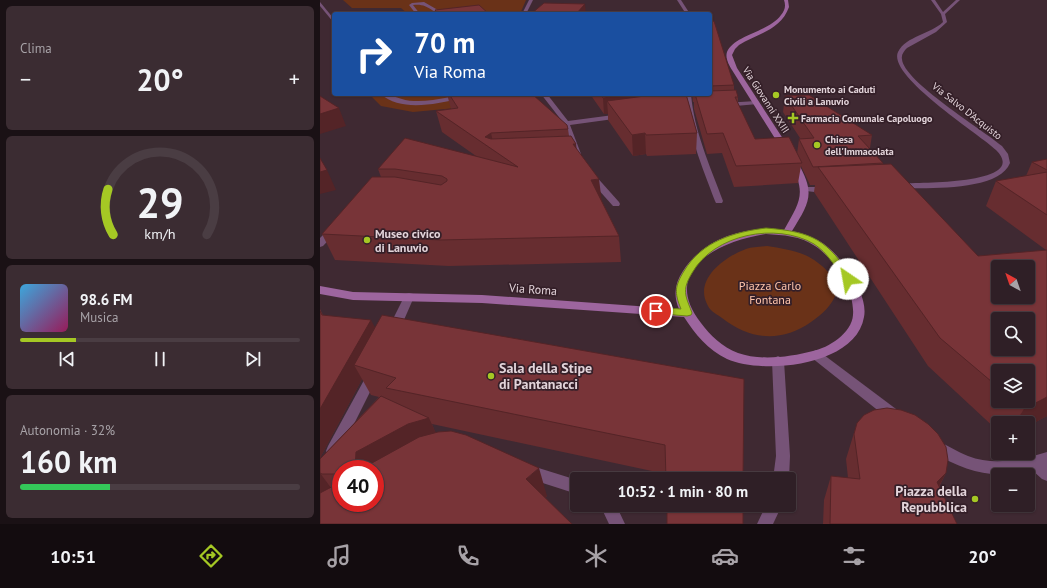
<!DOCTYPE html>
<html lang="it">
<head>
<meta charset="utf-8">
<style>
	:root { --surface:#2f1f26; --page:#3b2c32; --text:#f1f3f6; --muted:#a7a2a7; --line:#4a3d43; --accent:#a5c824 }
	body { margin:0; font-family:"PT Sans",sans-serif; background:var(--page); color:var(--text); height:100vh; display:flex; flex-direction:column; font-size:15px; white-space:nowrap }
	* { box-sizing:border-box; margin:0 }
	p { font-size:13px; color:var(--muted) }
	.icon { flex:none; width:22px; height:22px; fill:none; stroke:currentColor; stroke-width:2; stroke-linecap:round; stroke-linejoin:round }
	.map { position:relative; flex:1; overflow:hidden }
	.sheet { display:flex; flex-direction:column; gap:6px; padding:6px; background:#1a1115; width:320px }
	.sheet>* { flex:none }
	.top-card { position:absolute; left:12px; top:12px; width:380px; height:84px; border-radius:4px; box-shadow:0 1px 3px #0004,0 0 0 1px var(--line); background:#1a4fa0; color:#fff; overflow:hidden }
	.needle { width:26px; rotate:320deg }
	.fabs { position:absolute; left:671px; top:260px; display:grid; gap:8px }
	.fabs a { display:grid; place-items:center; width:44px; height:44px; border-radius:4px; background:var(--surface); box-shadow:0 1px 3px #0004,0 0 0 1px var(--line); font-size:20px }
	.speed { position:absolute; left:12px; top:460px; display:flex; gap:8px; font-size:20px; font-weight:700; text-align:center }
	.speed>* { display:grid; place-content:center; width:52px; height:52px; border-radius:50%; background:var(--surface); box-shadow:0 1px 3px #0004,0 0 0 1px var(--line); line-height:1 }
	.speed .limit { border:6px solid #d22; background:#fff; color:#111 }
	.pin { position:absolute; display:grid; place-items:center; width:34px; height:34px; color:#fff; margin:-17px; border:2px solid #fff; border-radius:50%; box-shadow:0 1px 4px #0007 }
	.me { position:absolute; width:44px; margin:-22px; rotate:327deg; stroke-linejoin:round; filter:drop-shadow(0 0 3px #0008) }
	.turn { display:flex; align-items:center; gap:14px; height:84px; padding:0 16px; font-size:18px }
	.turn .icon { width:52px; height:52px; stroke-width:2.5 }
	.turn b { display:block; font-size:28px; line-height:34px }
	.big { font-size:30px; font-weight:800; line-height:1.1 }
	.sheet .widget { flex:1; display:flex; flex-direction:column; justify-content:center; gap:6px; min-width:0; padding:0 14px; border-radius:6px; background:var(--page) }
	.sheet .dial { align-items:center; gap:0 }
	.dial svg { height:104px; overflow:visible; fill:none; stroke:var(--line); stroke-width:7; stroke-linecap:round; text-anchor:middle }
	.dial text { fill:var(--text); stroke:none }
	.song { display:flex; align-items:center; gap:12px }
	.cover { width:48px; height:48px; border-radius:6px; background:linear-gradient(135deg,hsl(200 70% 55%),hsl(330 70% 35%)) }
	.played { height:4px; border-radius:2px; background:linear-gradient(90deg,var(--accent) 20%,var(--line) 20%) }
	.keys { display:flex; justify-content:space-around; direction:ltr }
	.heat { display:flex; justify-content:space-between; align-items:center; font-size:22px; direction:ltr }
	.charge { height:6px; border-radius:3px; background:linear-gradient(90deg,#34c759 32%,var(--line) 0) }
	.trip { position:absolute; left:250px; top:472px; width:226px; height:40px; border-radius:4px; background:var(--surface); box-shadow:0 1px 3px #0004,0 0 0 1px var(--line); font-weight:800; line-height:40px; text-align:center }
	.tabs { display:flex; height:64px; justify-content:space-around; align-items:center; background:#130c0f; color:var(--muted) }
	.tabs .icon { width:28px; height:28px }
	.tabs .active { color:var(--accent) }
	.tabs b { font-size:18px; color:var(--text) }
	main { display:flex; flex:1; min-height:0 }
	.map>svg:first-child { display:block }
	.green { fill:#6a3218 }
	.lines { fill:none; stroke-linecap:round; stroke-linejoin:round }
	.street { fill:#765377; fill-rule:evenodd }
	.secondary { fill:#9d659e; fill-rule:evenodd }
	.wall { fill:#672d30; fill-rule:evenodd }
	.shaded-wall { fill:#542427 }
	.building { fill:#783438; stroke:#542427; fill-rule:evenodd }
	.route { fill:#a5c824; stroke:#6b8217 }
	.poi-dot { fill:#a5c824; stroke:#341f28; stroke-width:1.5 }
	.labels { text-anchor:middle; dominant-baseline:central; stroke-width:3.5; stroke-linejoin:round; paint-order:stroke }
	.far-poi-label { font-size:10px; font-weight:bold; fill:#e3d4da; stroke:#341f28; text-anchor:start }
	.far-street-label { font-size:10px; fill:#e3d4da; stroke:#341f28 }
	.poi-label { font-size:12px; font-weight:bold; fill:#e3d4da; stroke:#341f28; text-anchor:start }
	.park-label { font-size:12px; fill:#fec4ab; stroke:#341f28 }
	.street-label { font-size:12px; fill:#e3d4da; stroke:#341f28 }
	.near-poi-label { font-size:14px; font-weight:bold; fill:#e3d4da; stroke:#341f28; text-anchor:start }
</style>
</head>
<body>
<main>
<section class="sheet">
<div class="widget"><p>Clima</p>
<div class="heat"><a>−</a><b class="big">20°</b><a>+</a></div>
</div>
<div class="widget dial"><svg viewBox="0 0 100 80">
<path d="M14 69A42 42 0 1 1 86 69"/>
<path d="M14 69A42 42 0 0 1 10 34" stroke="#a5c824"/>
<text x="50" y="56" font-size="32" font-weight="700">29</text>
<text x="50" y="72" font-size="11">km/h</text>
</svg></div>
<div class="widget">
<div class="song"><i class="cover"></i><div><b>98.6 FM</b><p>Musica</p></div></div>
<div class="played"></div>
<div class="keys"><svg class="icon" aria-label="previous" viewBox="0 0 24 24"><path d="M18 5L8 12l10 7zM5 5v14"/></svg><svg class="icon" aria-label="pause" viewBox="0 0 24 24"><path d="M8 5v14M16 5v14"/></svg><svg class="icon" aria-label="next" viewBox="0 0 24 24"><path d="M6 5l10 7-10 7zM19 5v14"/></svg></div>
</div>
<div class="widget"><p>Autonomia · 32%</p><b class="big">160 km</b><div class="charge"></div></div>
</section>
<div class="map">
<svg width="727" height="524" viewBox="0 0 727 524">
	<rect width="100%" height="100%" fill="#3f2932"/>
	<!-- green -->
	<g class="green">
		<path d="M23 0H206L200 14H88L81 8H32Z"/>
		<path d="M49 94H172L136 108 93 112 61 106Z"/>
		<path d="M447 246C460 248 473 250 485 255 497 260 520 278 516 293 513 305 501 315 491 322 461 343 430 340 402 318 398 315 390 311 388 306 373 280 404 257 426 249 432 247 440 247 447 246Z"/>
	</g>
	<g class="lines">
		<!-- street -->
		<g class="street">
			<path d="M209 0H213L206 14H202Z"/>
			<path d="M357 0H361L370 14H366Z"/>
			<path d="M611 0H615L623 12 636 0H640L625 14 627 22 616 32 587 48C584 51 581 55 582 59 583 81 663 130 682 146L688 154 690 163C679 192 604 188 578 188L574 186 575 184C585 182 713 187 676 150 659 134 567 76 578 52 586 36 611 34 623 22L621 14Z"/>
			<path d="M0 2 14 19V23L0 6Z"/>
			<path d="M104 2 123 13 124 14C111 14 110 3 93 5L100 14H96L89 5 92 3Z"/>
			<path d="M61 94C72 94 82 101 94 101 116 102 136 94 157 94 152 97 145 98 139 99 116 104 80 112 61 94Z"/>
			<path d="M221 94H227L248 121 301 114 304 116 301 118 250 125 261 154 257 156H254L242 121Z"/>
			<path d="M365 94H371C374 131 390 166 403 201L402 203H396L395 201C382 166 367 131 365 94Z"/>
			<path d="M436 101 439 103 438 104 404 107 401 105 404 103Z"/>
			<path d="M268 174H274L299 202 300 204 299 206H293L268 178Z"/>
			<path d="M483 187H508L512 189C507 193 487 193 482 189Z"/>
			<path d="M14 226 19 229 3 246 0 247V238L11 227Z"/>
			<path d="M89 293 93 294 94 297 80 329 78 332 74 333 70 332 68 329 84 297 85 294Z"/>
			<path d="M496 350 500 352 580 412 582 416 580 420 575 422 570 420 492 358 490 355 492 352Z"/>
			<path d="M458 356 462 358 464 361 470 456 469 479H453L456 456 452 361 454 358Z"/>
			<path d="M53 369 57 371 59 374 18 456 13 457 8 456 6 451 8 446 49 371Z"/>
			<path d="M617 441C628 445 637 452 648 456 674 466 701 460 727 452V481L722 479 712 470C672 480 647 472 612 452L610 447 612 442Z"/>
			<path d="M209 465 257 480V494L204 477 202 472 204 467Z"/>
			<path d="M280 505H296L305 524H289Z"/>
			<path d="M446 505H462L453 524H437Z"/>
		</g>
		<!-- secondary -->
		<g class="secondary">
			<path d="M464 0H468L469 7C461 30 437 34 419 45L415 49 412 55 417 68 469 148 465 150 461 148 412 70C409 65 405 58 407 52 414 35 449 32 461 15 465 10 466 6 464 0Z"/>
			<path d="M471 161H477L478 163C496 194 489 203 472 231 500 237 514 249 529 272 537 284 547 302 544 317 536 366 443 375 407 359 388 350 375 334 364 317L162 303 33 300 0 294V286L33 292 162 295 359 309C353 295 355 283 363 271 384 238 427 225 464 230 480 202 487 193 470 163ZM446 234C463 235 481 236 495 246 515 259 535 291 533 315 532 333 508 348 493 351 470 357 440 361 418 353 402 347 390 335 381 323 339 269 400 241 446 234Z"/>
		</g>
	</g>
	<!-- wall -->
	<g class="wall">
		<path d="M390 22 414 85V90L418 97V104L435 139 477 154 479 139 480 138 463 112 465 96 552 135 550 148 563 163V164L658 256 726 250 666 206 676 181 706 176 712 162 727 159V416L708 426V423H678V431L608 366 494 192 495 185H490L481 166 478 183 414 187 402 153 387 154 374 109V102H373L372 94H390ZM678 371 708 401H678Z"/>
		<path d="M127 94H212L248 129 249 136 256 149 299 236 301 262 129 266 15 260 2 234 61 177 58 169 156 156 122 132 116 111 131 109Z"/>
		<path d="M270 94H366L377 133 376 154 327 156 326 154 313 156 288 120V114H284Z"/>
		<path d="M0 309 3 315 55 327 424 379 346 474 112 424 115 432 227 496 225 498 0 524V459L59 397 51 395 42 379 0 458ZM21 469 55 503H21Z"/>
		<path d="M537 423 626 473 619 487 637 524H503L504 500 511 476 528 478 526 459Z"/>
	</g>
	<!-- shaded-wall -->
	<g class="shaded-wall">
		<path d="M265 4 266 14H256Z"/>
		<path d="M313 94H364L287 101 288 114H284L283 98Z"/>
		<path d="M19 108 26 126 0 134V114Z"/>
		<path d="M171 133 175 151 165 137Z"/>
		<path d="M325 133 326 154 313 156 312 135Z"/>
		<path d="M253 144H256L259 166Z"/>
		<path d="M7 170 16 190 0 194V172Z"/>
		<path d="M279 179 282 203 271 180Z"/>
		<path d="M51 320 62 341 34 365 42 379 0 458V409Z"/>
		<path d="M727 397V416L708 426V423H695L704 409Z"/>
		<path d="M109 418 122 446 55 469H35L36 452 88 424Z"/>
		<path d="M219 468 227 496 215 507 206 479Z"/>
		<path d="M0 473 20 500 0 510Z"/>
		<path d="M626 473 613 497 617 482Z"/>
	</g>
	<!-- building -->
	<g class="building">
		<path d="M224 3 265 4 256 14H211Z"/>
		<path d="M159 5 169 14H118L115 10Z"/>
		<path d="M394 21 414 85 390 86V22Z"/>
		<path d="M416 90 418 97H415L435 139 469 137 482 163 416 166 403 133 387 134 375 94H390V91Z"/>
		<path d="M129 94H212L247 125 248 129 171 133 165 137 171 139 251 136 256 144H253L279 179 271 180 299 236 120 240 2 234 52 177H75L121 185 127 181V179L122 176 75 169H58L85 138 198 167 116 111 138 108Z"/>
		<path d="M280 94H313L283 98Z"/>
		<path d="M340 94H366L377 133 326 135 325 133 312 135 287 101Z"/>
		<path d="M489 95 552 135 538 136 563 163 493 167 479 139 494 138 465 96Z"/>
		<path d="M0 96 19 108 0 114Z"/>
		<path d="M0 158 7 170 0 172Z"/>
		<path d="M727 159V170L712 162Z"/>
		<path d="M571 164 658 256 727 250V397L704 409 694 401H708V371H678V387L620 338 498 167ZM678 267H708V297H678ZM678 319H708V349H678Z"/>
		<path d="M727 172V215L676 181Z"/>
		<path d="M0 311 2 315 51 320 0 409Z"/>
		<path d="M62 315 424 379 423 479H346L345 445 66 388 76 378 34 365Z"/>
		<path d="M61 396 109 418 88 424 36 452 35 469H21V474H2L0 473V459Z"/>
		<path d="M567 408 581 410 595 415 608 424 618 434 626 447 628 460 626 473 617 482 637 524H510L511 476 540 479 534 434 537 423 544 415 554 410Z"/>
		<path d="M131 431 146 435 219 468 206 479 252 524H0V493L21 482V503H55V469H41L99 437 118 432Z"/>
		<rect x="347" y="505" width="76" height="19"/>
	</g>
	<!-- route -->
	<path class="route" d="M446 228C494 232 507 240 533 279L528 282 525 281C516 268 508 253 494 244 456 222 394 234 372 273 368 280 364 287 366 296 367 301 370 307 372 313L371 315 367 316 332 313 331 311 332 308 336 307 361 309C354 292 355 286 364 271 382 241 414 232 446 228Z"/>
	<!-- markers -->
	<g class="poi-dot">
		<circle cx="456" cy="95" r="4"/>
		<path d="M471 112h4v4h4v4h-4v4h-4v-4h-4v-4h4z"/>
		<circle cx="497" cy="145" r="4"/>
		<circle cx="47" cy="240" r="4"/>
		<circle cx="171" cy="376" r="4"/>
		<circle cx="655" cy="499" r="4"/>
	</g>
	<g class="labels">
		<!-- far-poi labels -->
		<g class="far-poi-label">
			<text x="464" y="89">Monumento ai Caduti<tspan x="464" dy="12">Civili a Lanuvio</tspan></text>
			<text x="481" y="118">Farmacia Comunale Capoluogo</text>
			<text x="505" y="139">Chiesa<tspan x="505" dy="12">dell'Immacolata</tspan></text>
		</g>
		<!-- far-street labels -->
		<g class="far-street-label">
			<text transform="translate(446 100) rotate(57)">Via Giovanni XXIII</text>
			<text transform="translate(647 111) rotate(38)">Via Salvo D'Acquisto</text>
		</g>
		<!-- poi labels -->
		<g class="poi-label">
			<text x="55" y="233">Museo civico<tspan x="55" dy="14">di Lanuvio</tspan></text>
		</g>
		<!-- park labels -->
		<g class="park-label">
			<text x="450" y="285">Piazza Carlo<tspan x="450" dy="14">Fontana</tspan></text>
		</g>
		<!-- street labels -->
		<g class="street-label">
			<text transform="translate(213 289) rotate(4)">Via Roma</text>
		</g>
		<!-- near-poi labels -->
		<g class="near-poi-label">
			<text x="179" y="368">Sala della Stipe<tspan x="179" dy="16">di Pantanacci</tspan></text>
			<text x="647" y="491" text-anchor="end">Piazza della<tspan x="647" dy="16">Repubblica</tspan></text>
		</g>
	</g>
</svg>
<div class="fabs">
<a><svg class="needle" viewBox="-14 -14 28 28"><path d="M0-13l5 13h-10z" fill="#e53935"/><path d="M0 13l5-13h-10z" fill="#a7a2a7"/></svg></a>
<a><svg class="icon" aria-label="search" viewBox="0 0 24 24"><circle cx="10" cy="10" r="6"/><path d="M15 15l6 6"/></svg></a>
<a><svg class="icon" aria-label="layers" viewBox="0 0 24 24"><path d="M12 4l9 5-9 5-9-5zM3 14l9 5 9-5"/></svg></a>
<a>+</a>
<a>−</a>
</div>
<div class="speed"><div class="limit">40</div></div>
<div class="pin" style="left:336px;top:311px;background:#d93025"><svg class="icon" aria-label="arrive" viewBox="0 0 24 24"><path d="M6 21V4h12l-3 4 3 4H6"/></svg></div>
<svg class="me" style="left:528px;top:279px" viewBox="-20 -20 40 40"><circle r="19" fill="#fff"/><path d="M0-13L10 11 0 6-10 11z" fill="#a5c824"/></svg>
<div class="trip">10:52 · 1 min · 80 m</div>
<div class="top-card">
<div class="turn"><svg class="icon" aria-label="right" viewBox="0 0 24 24"><path d="M7 20v-9h11M14 6l5 5-5 5"/></svg><div><b>70 m</b>Via Roma</div></div>
</div>
</div>
</main>
<nav class="tabs">
<b>10:51</b>
<svg class="icon active" aria-label="directions" viewBox="0 0 24 24"><path d="M12 3l9 9-9 9-9-9zM9 14v-3h6M13 9l2 2-2 2"/></svg>
<svg class="icon" aria-label="music" viewBox="0 0 24 24"><path d="M9 18V5l10-2v13"/><circle cx="6" cy="18" r="3"/><circle cx="16" cy="16" r="3"/></svg>
<svg class="icon" aria-label="phone" viewBox="0 0 24 24"><path d="M5 4h4l2 5-3 2q2 4 5 5l2-3 5 2v4C11 20 4 13 5 4z"/></svg>
<svg class="icon" aria-label="climate" viewBox="0 0 24 24"><path d="M12 3v18M4 7l16 10M4 17L20 7"/></svg>
<svg class="icon" aria-label="car" viewBox="0 0 24 24"><path d="M5 17H2v-5l4-1 3-4h7l3 4 3 1v5h-3M9 17h6M6 11h13"/><circle cx="7" cy="17" r="2"/><circle cx="17" cy="17" r="2"/></svg>
<svg class="icon" aria-label="filters" viewBox="0 0 24 24"><path d="M4 7h16M4 17h16"/><circle cx="9" cy="7" r="2"/><circle cx="15" cy="17" r="2"/></svg>
<b>20°</b>
</nav>
</body>
</html>
